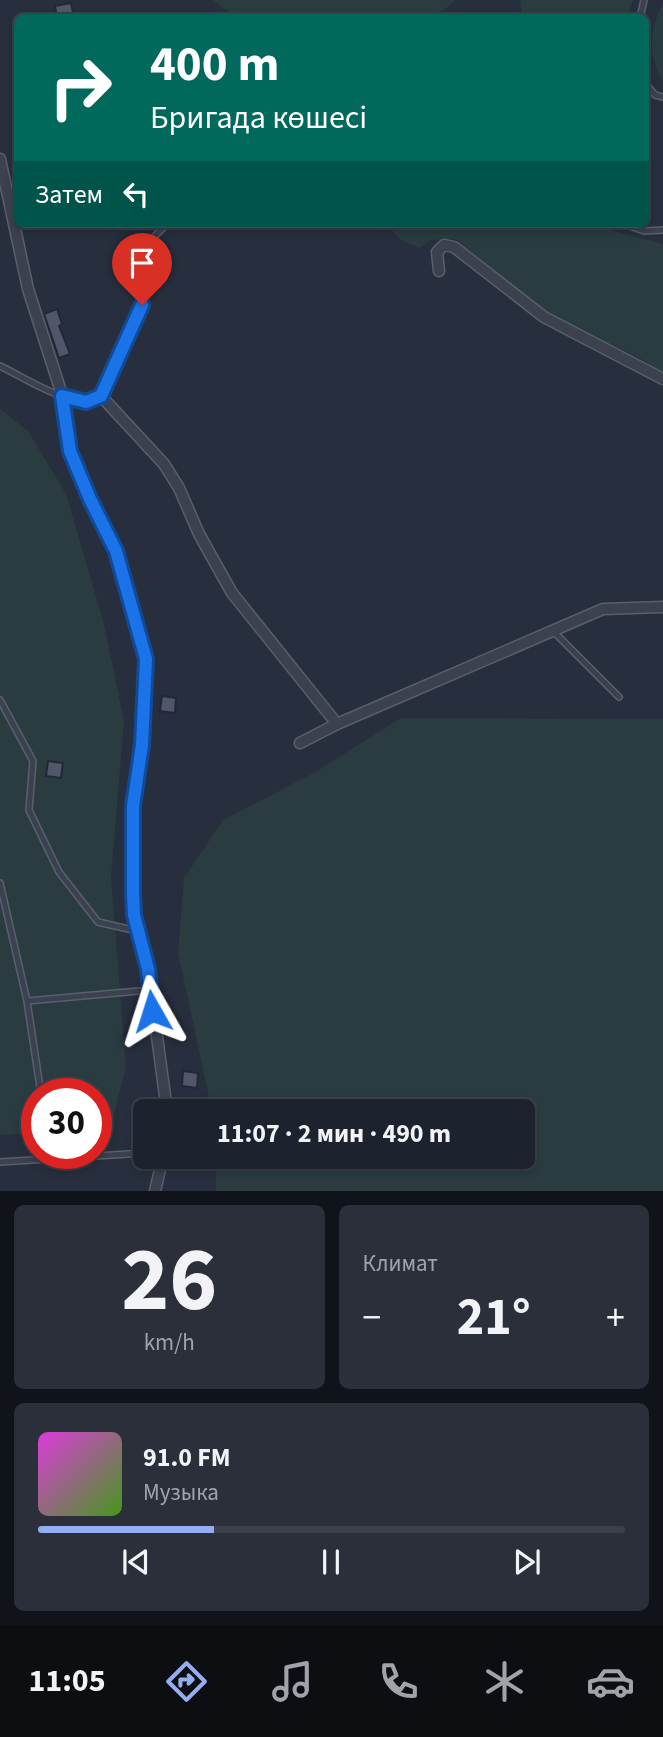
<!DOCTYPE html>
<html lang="ru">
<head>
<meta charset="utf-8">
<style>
	:root { --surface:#1d232e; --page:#2a2f3a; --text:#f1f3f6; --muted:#a0a4aa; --line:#3b404a; --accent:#94aff1 }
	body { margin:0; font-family:"Source Sans 3",sans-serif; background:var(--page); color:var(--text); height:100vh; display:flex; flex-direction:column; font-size:26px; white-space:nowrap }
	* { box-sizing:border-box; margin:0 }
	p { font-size:23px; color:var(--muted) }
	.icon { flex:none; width:38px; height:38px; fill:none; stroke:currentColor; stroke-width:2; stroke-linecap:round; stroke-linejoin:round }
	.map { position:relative; height:1191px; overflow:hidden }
	.drawer { display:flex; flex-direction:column; gap:14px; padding:14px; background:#101319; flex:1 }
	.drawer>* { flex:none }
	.top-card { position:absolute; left:14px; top:14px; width:635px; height:214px; border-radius:10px; box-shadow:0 4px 10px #0003,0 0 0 2px var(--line); background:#00695c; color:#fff; overflow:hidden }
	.speed { position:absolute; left:21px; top:1078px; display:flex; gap:14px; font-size:35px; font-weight:700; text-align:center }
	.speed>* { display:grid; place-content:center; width:91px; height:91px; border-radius:50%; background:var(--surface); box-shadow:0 4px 10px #0003,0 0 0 2px var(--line); line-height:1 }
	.speed .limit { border:10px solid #d22; background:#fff; color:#111 }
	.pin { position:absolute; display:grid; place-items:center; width:60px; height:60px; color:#fff; margin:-72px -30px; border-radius:50% 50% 50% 0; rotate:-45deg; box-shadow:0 0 7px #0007 }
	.pin .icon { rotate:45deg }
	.me { position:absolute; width:77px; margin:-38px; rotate:354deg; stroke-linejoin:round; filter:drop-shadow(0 0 5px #0008) }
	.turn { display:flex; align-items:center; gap:24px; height:147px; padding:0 21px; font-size:32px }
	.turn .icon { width:91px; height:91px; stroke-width:2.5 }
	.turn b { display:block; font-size:49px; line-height:60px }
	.then { display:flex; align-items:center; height:66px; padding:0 21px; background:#0003; gap:14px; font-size:26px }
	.big { font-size:52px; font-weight:700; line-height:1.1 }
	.drawer .widget { flex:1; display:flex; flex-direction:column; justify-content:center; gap:10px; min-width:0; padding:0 24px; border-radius:10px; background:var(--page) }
	.drawer .dial { align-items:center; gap:0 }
	.dial b { font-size:91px; line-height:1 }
	.song { display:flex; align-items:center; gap:21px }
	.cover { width:84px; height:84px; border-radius:10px; background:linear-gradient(135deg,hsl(300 70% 55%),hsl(100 70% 35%)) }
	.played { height:7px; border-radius:4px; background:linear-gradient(90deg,var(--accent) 30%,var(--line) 30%) }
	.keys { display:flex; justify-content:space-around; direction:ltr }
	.heat { display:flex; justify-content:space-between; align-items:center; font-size:38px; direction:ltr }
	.drawer .tiles { flex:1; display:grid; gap:14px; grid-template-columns:1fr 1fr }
	.widget:last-child { grid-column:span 2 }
	.trip { position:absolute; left:133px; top:1099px; width:402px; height:70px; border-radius:10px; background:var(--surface); box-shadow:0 4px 10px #0003,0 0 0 2px var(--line); font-weight:700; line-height:70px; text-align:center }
	.tab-bar { display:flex; height:112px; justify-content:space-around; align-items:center; background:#0c0e12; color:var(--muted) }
	.tab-bar .icon { width:49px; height:49px }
	.tab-bar .on { color:var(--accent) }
	.tab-bar b { font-size:32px; color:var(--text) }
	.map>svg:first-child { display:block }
	.green { fill:#2a3c40 }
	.building { fill:#505769; stroke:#222835; stroke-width:2 }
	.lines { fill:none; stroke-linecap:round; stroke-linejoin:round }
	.service-casing { stroke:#595f6c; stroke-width:8 }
	.minor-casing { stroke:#595f6c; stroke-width:13 }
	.service { stroke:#3b414e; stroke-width:5 }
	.minor { stroke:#3b414e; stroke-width:10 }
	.route-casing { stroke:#114b97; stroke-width:18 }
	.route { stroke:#1a73e8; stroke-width:12 }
</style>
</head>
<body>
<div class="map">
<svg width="663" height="1191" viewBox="0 0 663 1191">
	<rect width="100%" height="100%" fill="#272f3e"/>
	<!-- green -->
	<g class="green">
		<path d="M213 0H456L444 10 424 17 244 18 224 9Z"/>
		<path d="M520 0H633L628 17 522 18Z"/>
		<path d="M663 3V81C647 55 649 30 663 3Z"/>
		<path d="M388 224H588L663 244V374C636 352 604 343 573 326 530 304 493 269 456 239L430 240 420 248 399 239Z"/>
		<path d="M0 409 28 431 66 494 103 620 124 721 111 877 126 1067 110 1129H96V1094H37V1133L0 1135Z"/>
		<path d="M401 718 663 719V1191H216V1157H523V1111H212L178 953 184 878 223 820 312 774Z"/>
	</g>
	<!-- building -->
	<g class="building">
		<path d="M71 3 74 18H57L55 6Z"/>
		<path d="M57 309 62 324 59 326 70 354 59 358 44 314Z"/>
		<path d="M162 696 176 698 175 713 160 711Z"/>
		<path d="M48 761 63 763 61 778 46 776Z"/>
		<path d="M183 1071 198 1073 197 1088 182 1086Z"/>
	</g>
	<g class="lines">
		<defs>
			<g id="service">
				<path d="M640 18 644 0"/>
				<path d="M646 84 655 95 663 97"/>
				<path d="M624 224 644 231 663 230"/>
				<path d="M0 366C24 377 78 414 101 396L142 305C142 291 132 286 129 274 126 262 158 233 167 224"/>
				<path d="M552 630 619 697"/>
				<path d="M0 700 33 761 29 810 59 872 98 922 137 931"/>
				<path d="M0 883 27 1001 150 990"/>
				<path d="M27 1001 41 1094"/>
				<path d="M0 1162 145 1153"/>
			</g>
			<g id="minor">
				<path d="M0 159 28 289 65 404 70 451 90 499 116 551 146 659 142 745 133 806 134 915 148 969 167 1111"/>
				<path d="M439 271 437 252 444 245 454 247 544 317 663 379"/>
				<path d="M101 396 164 464 179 488 199 534 232 593 337 724 300 743"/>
				<path d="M337 724 603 609 663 607"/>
				<path d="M155 1191 163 1157"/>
			</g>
		</defs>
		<!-- service casing -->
		<use href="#service" class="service-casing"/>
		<!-- minor casing -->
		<use href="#minor" class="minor-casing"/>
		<!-- service -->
		<use href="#service" class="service"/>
		<!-- minor -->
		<use href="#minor" class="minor"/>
	</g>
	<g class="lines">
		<defs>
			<path id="route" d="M142 305 101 396 86 402 62 396 70 451 90 499 116 551 146 659 142 745 133 806V894L134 915 148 969 152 1011"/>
		</defs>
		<!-- route casing -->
		<use href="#route" class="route-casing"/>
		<!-- route -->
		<use href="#route" class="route"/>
	</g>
</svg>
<div class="speed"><div class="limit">30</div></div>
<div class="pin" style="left:142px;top:305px;background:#d93025"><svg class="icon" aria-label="arrive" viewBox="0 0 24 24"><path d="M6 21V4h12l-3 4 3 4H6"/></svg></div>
<svg class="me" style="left:152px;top:1011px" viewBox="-20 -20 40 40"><path d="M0-17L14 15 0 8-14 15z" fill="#1a73e8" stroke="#fff" stroke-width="4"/></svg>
<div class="trip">11:07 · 2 мин · 490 m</div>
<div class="top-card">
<div class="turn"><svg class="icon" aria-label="right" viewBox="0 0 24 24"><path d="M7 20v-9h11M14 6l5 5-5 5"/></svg><div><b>400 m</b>Бригада көшесі</div></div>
<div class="then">Затем<svg class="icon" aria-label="left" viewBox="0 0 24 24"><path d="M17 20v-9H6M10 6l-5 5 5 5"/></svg></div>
</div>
</div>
<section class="drawer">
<div class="tiles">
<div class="widget dial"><b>26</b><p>km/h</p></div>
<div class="widget"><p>Климат</p>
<div class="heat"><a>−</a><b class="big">21°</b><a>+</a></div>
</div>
<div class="widget">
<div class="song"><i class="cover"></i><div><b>91.0 FM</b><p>Музыка</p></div></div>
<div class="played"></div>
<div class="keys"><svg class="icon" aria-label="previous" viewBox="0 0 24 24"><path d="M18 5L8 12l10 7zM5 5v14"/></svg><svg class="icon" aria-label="pause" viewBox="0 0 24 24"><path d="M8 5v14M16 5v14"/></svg><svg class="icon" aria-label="next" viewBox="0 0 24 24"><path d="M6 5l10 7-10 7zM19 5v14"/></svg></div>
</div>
</div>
</section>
<nav class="tab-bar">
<b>11:05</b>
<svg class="icon on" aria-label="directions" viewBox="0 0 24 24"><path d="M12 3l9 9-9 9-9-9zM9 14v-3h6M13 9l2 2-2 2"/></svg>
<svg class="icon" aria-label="music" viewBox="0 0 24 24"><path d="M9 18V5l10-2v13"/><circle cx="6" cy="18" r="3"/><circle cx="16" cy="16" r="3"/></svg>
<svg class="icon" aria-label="phone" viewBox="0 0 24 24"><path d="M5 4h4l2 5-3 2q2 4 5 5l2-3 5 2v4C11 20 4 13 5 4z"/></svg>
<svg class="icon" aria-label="climate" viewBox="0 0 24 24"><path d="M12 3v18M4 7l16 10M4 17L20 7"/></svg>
<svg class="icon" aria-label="car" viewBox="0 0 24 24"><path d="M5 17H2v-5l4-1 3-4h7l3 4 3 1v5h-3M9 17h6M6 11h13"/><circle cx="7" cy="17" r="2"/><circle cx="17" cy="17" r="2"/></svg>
</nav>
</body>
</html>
